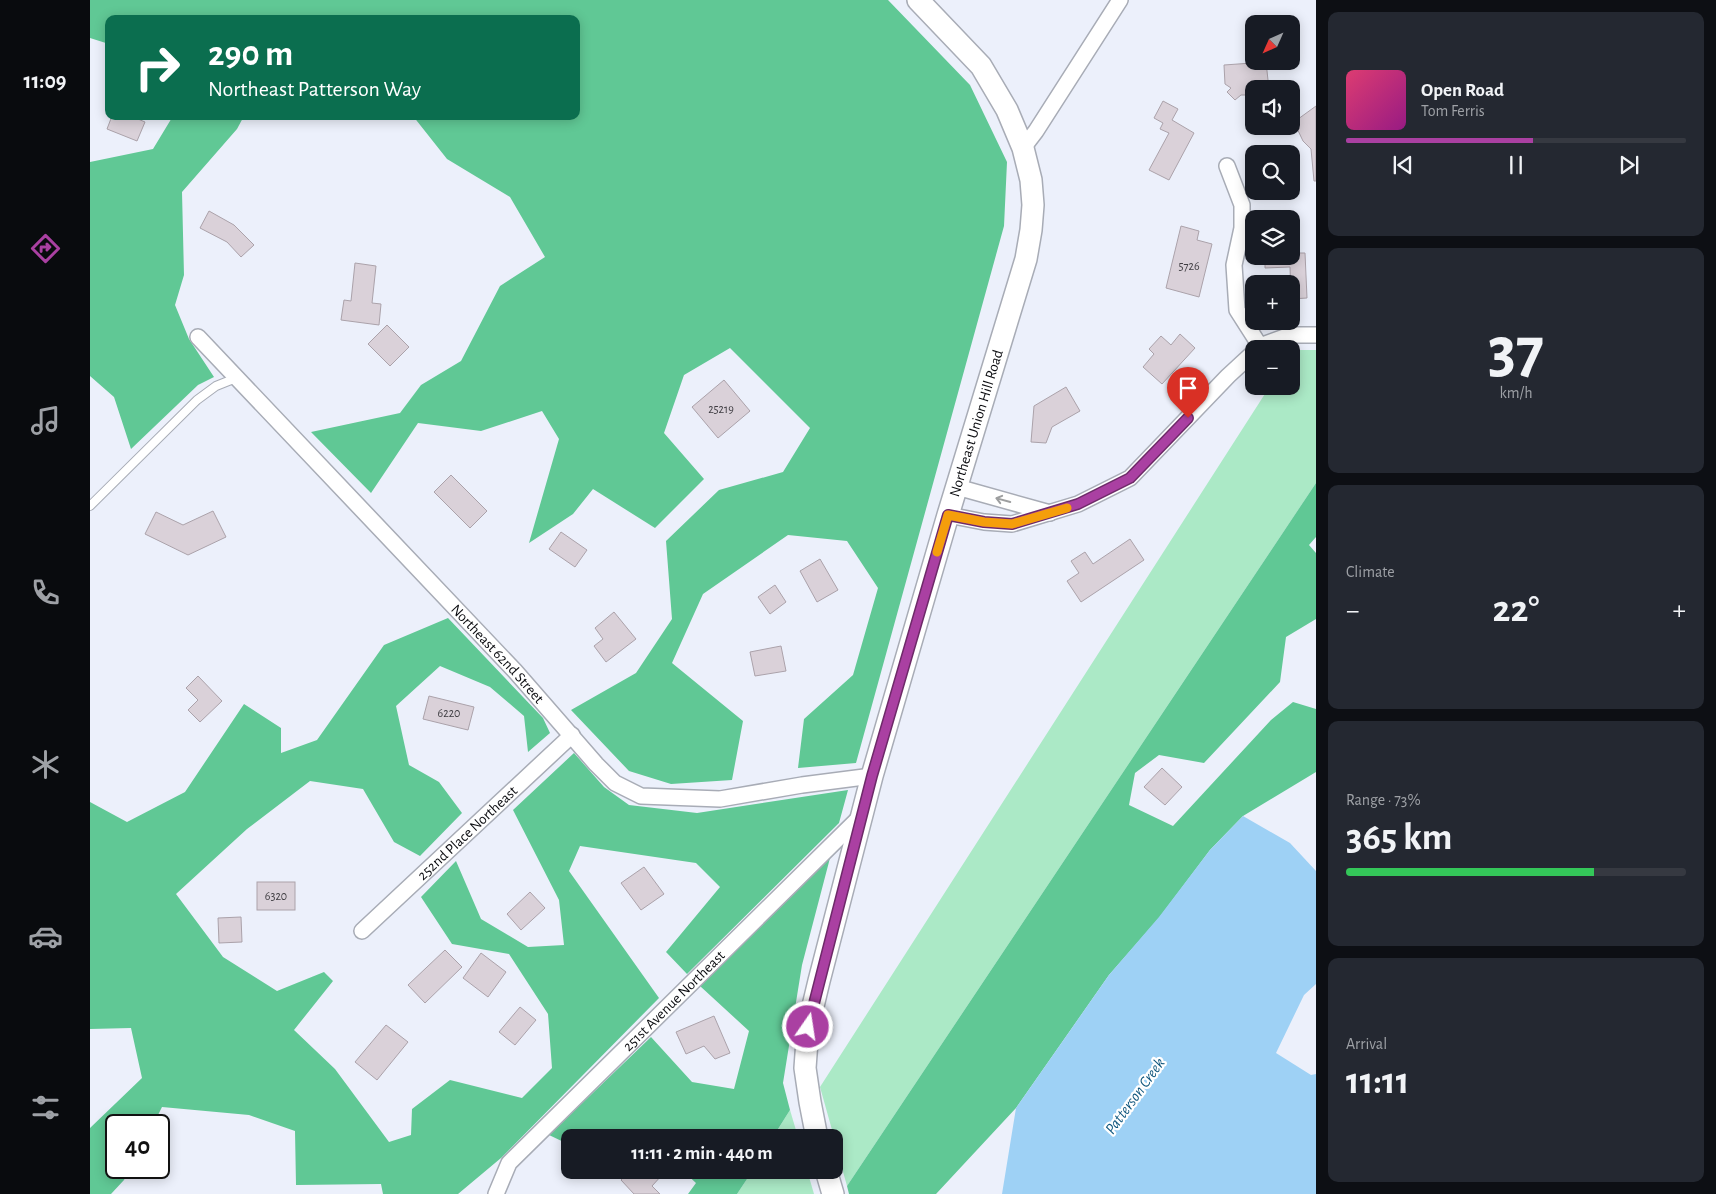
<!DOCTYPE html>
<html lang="en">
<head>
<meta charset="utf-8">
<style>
	:root { --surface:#171b24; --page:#242831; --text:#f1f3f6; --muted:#9ea1a6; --line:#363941; --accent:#aa40a2 }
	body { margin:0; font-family:"Alegreya Sans",sans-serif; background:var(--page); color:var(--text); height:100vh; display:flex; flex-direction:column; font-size:19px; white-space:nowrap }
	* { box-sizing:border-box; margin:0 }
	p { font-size:16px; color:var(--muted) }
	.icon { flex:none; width:28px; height:28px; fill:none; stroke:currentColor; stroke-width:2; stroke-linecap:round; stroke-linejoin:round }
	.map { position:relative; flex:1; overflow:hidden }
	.sheet { display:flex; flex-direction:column; gap:12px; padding:12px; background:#0d0f14; width:400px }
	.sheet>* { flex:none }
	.top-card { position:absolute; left:15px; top:15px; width:475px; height:105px; border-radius:10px; box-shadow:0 2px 12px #0003; background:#0b6e4f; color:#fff; overflow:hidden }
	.needle { width:32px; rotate:225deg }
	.fabs { position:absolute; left:1155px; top:15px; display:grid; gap:10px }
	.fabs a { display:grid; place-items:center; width:55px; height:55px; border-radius:10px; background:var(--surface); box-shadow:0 2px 12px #0003; font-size:25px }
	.speed { position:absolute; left:15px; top:1114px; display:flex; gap:10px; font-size:25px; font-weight:700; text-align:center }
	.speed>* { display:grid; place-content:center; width:65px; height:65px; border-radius:50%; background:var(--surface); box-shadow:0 2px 12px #0003; line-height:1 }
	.speed .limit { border:2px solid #111; border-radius:8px; background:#fff; color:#111 }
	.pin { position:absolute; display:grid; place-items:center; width:42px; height:42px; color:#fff; margin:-51px -21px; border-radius:50% 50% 50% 0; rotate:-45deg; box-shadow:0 0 5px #0007 }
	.pin .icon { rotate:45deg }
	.me { position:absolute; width:55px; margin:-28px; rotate:13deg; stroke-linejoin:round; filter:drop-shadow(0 0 4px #0008) }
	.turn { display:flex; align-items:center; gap:18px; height:105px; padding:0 20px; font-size:22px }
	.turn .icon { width:65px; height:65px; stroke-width:2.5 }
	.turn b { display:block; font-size:35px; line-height:42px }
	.big { font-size:38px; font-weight:700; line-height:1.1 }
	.sheet .card { flex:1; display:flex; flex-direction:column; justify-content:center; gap:8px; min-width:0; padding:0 18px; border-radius:10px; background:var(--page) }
	.sheet .dial { align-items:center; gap:0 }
	.dial b { font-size:65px; line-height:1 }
	.song { display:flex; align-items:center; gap:15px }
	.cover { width:60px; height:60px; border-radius:8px; background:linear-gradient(135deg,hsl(340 70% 55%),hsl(310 70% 35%)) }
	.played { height:5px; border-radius:2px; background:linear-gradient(90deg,var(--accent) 55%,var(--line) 55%) }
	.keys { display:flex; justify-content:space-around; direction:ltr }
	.heat { display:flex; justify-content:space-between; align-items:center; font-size:28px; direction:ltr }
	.charge { height:8px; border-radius:4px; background:linear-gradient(90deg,#34c759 73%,var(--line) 0) }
	.trip { position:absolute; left:471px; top:1129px; width:282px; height:50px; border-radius:10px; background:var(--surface); box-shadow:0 2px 12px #0003; font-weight:700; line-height:50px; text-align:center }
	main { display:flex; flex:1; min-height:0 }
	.menu { display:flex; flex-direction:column; width:90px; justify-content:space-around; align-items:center; background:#090b0e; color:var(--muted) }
	.menu .icon { width:35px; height:35px }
	.menu .active { color:var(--accent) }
	.menu b { font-size:22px; color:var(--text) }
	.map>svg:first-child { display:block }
	.green { fill:#abe9c6 }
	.forest { fill:#60c895 }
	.water { fill:#9ed1f5 }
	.building { fill:#dad1d9; stroke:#aba2aa }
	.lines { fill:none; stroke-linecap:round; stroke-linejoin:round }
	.lane-casing { stroke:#a8acb6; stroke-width:10 }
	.street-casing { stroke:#a8acb6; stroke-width:18 }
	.secondary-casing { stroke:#a8acb6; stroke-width:24 }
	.lane { stroke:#fff; stroke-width:8 }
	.street { stroke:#fff; stroke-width:15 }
	.secondary { stroke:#fff; stroke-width:21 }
	.oneway { stroke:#9d9e9f }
	.route-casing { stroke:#6e2a69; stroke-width:12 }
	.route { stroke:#aa40a2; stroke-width:9 }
	.slow { stroke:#f59e0b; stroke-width:9 }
	.labels { text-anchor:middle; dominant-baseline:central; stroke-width:4.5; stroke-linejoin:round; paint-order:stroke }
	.number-label { font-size:12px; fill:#3f3d42 }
	.street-label { font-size:15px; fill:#0b0c10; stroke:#fff }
	.water-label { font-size:16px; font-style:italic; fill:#0f567d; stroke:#fff }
</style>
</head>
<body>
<main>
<nav class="menu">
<b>11:09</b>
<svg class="icon active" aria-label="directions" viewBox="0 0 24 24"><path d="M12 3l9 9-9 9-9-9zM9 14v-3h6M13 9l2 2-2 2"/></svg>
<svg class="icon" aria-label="music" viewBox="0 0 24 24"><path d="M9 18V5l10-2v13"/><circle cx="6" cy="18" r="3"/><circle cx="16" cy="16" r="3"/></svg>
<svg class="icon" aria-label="phone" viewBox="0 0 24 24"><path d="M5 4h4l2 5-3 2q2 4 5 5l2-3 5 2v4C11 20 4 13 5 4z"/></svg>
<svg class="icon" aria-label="climate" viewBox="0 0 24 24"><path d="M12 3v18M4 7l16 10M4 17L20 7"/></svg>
<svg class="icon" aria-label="car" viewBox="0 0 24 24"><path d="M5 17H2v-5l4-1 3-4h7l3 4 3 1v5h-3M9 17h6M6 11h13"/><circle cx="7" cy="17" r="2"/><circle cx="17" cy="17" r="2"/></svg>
<svg class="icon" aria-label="filters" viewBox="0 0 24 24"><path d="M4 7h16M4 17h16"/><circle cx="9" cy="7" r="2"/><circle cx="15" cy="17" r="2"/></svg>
</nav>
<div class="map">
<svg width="1226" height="1194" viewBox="0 0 1226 1194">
	<rect width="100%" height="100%" fill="#ecf0fb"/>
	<!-- green -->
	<g class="green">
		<path d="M1203 350H1226V483L757 1186 745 1143V1138L744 1137 730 1087 1180 386H1201Z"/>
		<path d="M700 1110 708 1137H683Z"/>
		<path d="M663 1170H717L724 1194H647Z"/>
	</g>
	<!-- forest -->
	<g class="forest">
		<path d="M0 0H798L880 85 917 162 914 226 766 763 708 768 714 719 763 675 788 588 757 541 698 535 613 594 582 663 653 721 642 780 581 784 539 771 481 710 546 673 582 619 576 541 629 490 693 472 720 428 640 348 594 375 574 433 614 479 565 528 503 489 483 514 439 543 469 439 452 411 391 431 328 423 281 493 221 432 310 413 331 385 371 361 410 286 455 257 420 197 357 159 323 116H486V19H19V44L0 38Z"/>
		<path d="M83 116H154L147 129 92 192 94 275 85 305 99 339 124 377 108 385 41 449 24 397 0 376V162L63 149Z"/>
		<path d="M1226 483V537L1219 545 1226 553V619L1196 637 1190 682 1114 763 1069 755 1045 773 1039 805 1083 826 1181 720 1203 702 1226 709V772L1153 816 1120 850 1069 918 1019 975 926 1108 846 1194H759L757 1186Z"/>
		<path d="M358 618 453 718 460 733 438 752 434 716 400 687 350 666 306 706 319 765 349 782 372 813 330 856 304 842 273 789 220 781 157 829 86 894 133 957 187 991 234 972 243 981 204 1030 245 1069 299 1142 321 1135 322 1109 360 1080 432 1098 462 1068 458 1014 419 954 362 944 331 897 366 861 391 919 438 947 474 945 469 900 423 810 484 753 514 787 539 805 607 813 758 790 749 823 597 974 576 952 630 887 606 863 490 846 479 871 569 998 411 1158 368 1194H293L291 1184 206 1185 205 1131 159 1115 72 1107 63 1125H26V1168H40L34 1180 21 1194H0V1128L52 1078 41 1028 0 1029V802L37 822 95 792 154 704 191 728V753L227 740 294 645Z"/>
		<path d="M740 858 712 965 693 1083 700 1110 683 1137 480 1138V1145L459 1135 561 1037 602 1082 644 1089 659 1031 610 986Z"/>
		<path d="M592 1170H663L647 1194H598L606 1183Z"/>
	</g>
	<!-- water -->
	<path class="water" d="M1153 816 1200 843 1226 871V984L1214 995 1186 1053 1221 1075 1226 1074V1194H912L926 1108 1019 975 1069 917 1120 850Z"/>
	<!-- building -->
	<g class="building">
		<path d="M1176 62 1179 89H1164V95H1151L1145 100 1137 92 1141 88 1135 84 1134 65Z"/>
		<path d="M1073 101 1088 109 1082 120 1104 133 1079 180 1059 170 1079 133 1070 129 1073 123 1064 118Z"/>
		<path d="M1226 106V181H1224L1221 149 1213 141 1204 122Z"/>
		<path d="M22 116H41L55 122 47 141 17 129Z"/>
		<path d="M119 211 144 225 164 245 151 257 137 242 110 228Z"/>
		<path d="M1091 226 1109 231 1107 240 1122 244 1109 297 1076 288Z"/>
		<path d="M1201 253H1215L1217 298 1201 299 1200 267 1175 268V256H1201Z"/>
		<path d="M265 263 286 266 282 303 291 304 289 325 251 320 254 300 261 301Z"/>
		<path d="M297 325 319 347 300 366 278 344Z"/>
		<path d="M1090 334 1105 348 1072 384 1053 367 1064 354 1059 349 1071 336 1081 345Z"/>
		<path d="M634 380 660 411 628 438 602 407Z"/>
		<path d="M976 387 990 411 962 427 956 443 941 442 944 406Z"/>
		<path d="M361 475 397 511 380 528 344 492Z"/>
		<path d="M123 511 136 537 98 555 55 534 66 512 93 525Z"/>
		<path d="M471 532 497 550 485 567 459 549Z"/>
		<path d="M1040 539 1054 560 991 602 977 581 989 573 981 561 995 552 1003 564Z"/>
		<path d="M730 559 748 590 727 602 710 571Z"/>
		<path d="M685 585 696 602 680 614 668 597Z"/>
		<path d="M524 612 546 639 516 662 504 646 513 639 505 628Z"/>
		<path d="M691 646 696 671 665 676 660 652Z"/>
		<path d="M108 676 132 701 110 722 98 710 108 700 96 688Z"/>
		<path d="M339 696 384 707 378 730 333 719Z"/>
		<path d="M1072 768 1092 787 1075 805 1054 787Z"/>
		<path d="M554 867 574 894 551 910 531 883Z"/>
		<rect x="167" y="882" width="38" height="28"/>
		<path d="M440 892 455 908 431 930 417 914Z"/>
		<path d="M151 917 152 942 129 943 128 918Z"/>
		<path d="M355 950 372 967 335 1003 318 985Z"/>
		<path d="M391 953 416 972 398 997 373 978Z"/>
		<path d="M430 1007 446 1020 425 1045 409 1032Z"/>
		<path d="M624 1016 640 1053 625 1059 614 1046 596 1054 586 1032Z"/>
		<path d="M296 1025 318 1042 287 1080 265 1062Z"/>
		<path d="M541 1170H567L572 1175 562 1186 570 1194H544L531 1180Z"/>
	</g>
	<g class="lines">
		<defs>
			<path id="lane" d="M0 506 107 400 126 386 146 378"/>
			<g id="street">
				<path d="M933 148 946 131 1030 0"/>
				<path d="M1137 166 1152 205V228L1144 265 1147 310 1170 346"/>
				<path id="s1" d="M108 337 425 671 506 764 525 783 551 796 630 799 712 785 782 776"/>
				<path d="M1167 349 1170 346 1200 335H1226"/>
				<path d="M867 487 960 513"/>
				<path d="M858 515 894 522 922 524 988 504 1040 478 1138 376 1164 352"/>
				<path id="s2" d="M272 931 482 735"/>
				<path id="s3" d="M406 1194 419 1163 772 815"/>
			</g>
			<g id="secondary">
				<path id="s4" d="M727 1138 720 1102 715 1068 718 1027 729 981 782 776 858 515 936 259 941 230 943 205 941 180 933 148 917 110 891 66 828 0"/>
				<path d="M736 1170 743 1194"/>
			</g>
		</defs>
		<!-- lane casing -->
		<use href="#lane" class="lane-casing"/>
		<!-- street casing -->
		<use href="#street" class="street-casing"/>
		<!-- secondary casing -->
		<use href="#secondary" class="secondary-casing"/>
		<!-- lane -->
		<use href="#lane" class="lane"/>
		<!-- street -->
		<use href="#street" class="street"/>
		<!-- secondary -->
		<use href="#secondary" class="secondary"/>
	</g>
	<!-- one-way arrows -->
	<defs><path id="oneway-shaft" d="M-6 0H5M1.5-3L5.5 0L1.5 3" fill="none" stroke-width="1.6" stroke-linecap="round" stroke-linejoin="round" transform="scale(1.25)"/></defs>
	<use class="oneway" href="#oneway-shaft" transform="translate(913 500) rotate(-165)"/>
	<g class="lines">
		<defs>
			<path id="route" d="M718 1027 782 776 858 515 894 522 922 524 988 504 1040 478 1098 418"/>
		</defs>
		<!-- route casing -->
		<use href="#route" class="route-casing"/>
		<!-- route -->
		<use href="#route" class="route"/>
		<!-- slow -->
		<path class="slow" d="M847 552 858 515 894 522 922 524 977 508"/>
	</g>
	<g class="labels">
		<!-- number labels -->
		<g class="number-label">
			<text x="1099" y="266">5726</text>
			<text x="631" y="409">25219</text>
			<text x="359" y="713">6220</text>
			<text x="186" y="896">6320</text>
		</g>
		<!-- street labels -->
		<g class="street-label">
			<text stroke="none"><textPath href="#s4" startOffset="739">Northeast Union Hill Road</textPath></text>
			<text stroke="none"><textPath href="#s1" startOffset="436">Northeast 62nd Street</textPath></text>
			<text stroke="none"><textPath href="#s2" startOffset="144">252nd Place Northeast</textPath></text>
			<text stroke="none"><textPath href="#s3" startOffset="265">251st Avenue Northeast</textPath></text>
		</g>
		<!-- water labels -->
		<g class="water-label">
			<text transform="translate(1045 1096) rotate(-54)">Patterson Creek</text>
		</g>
	</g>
</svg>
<div class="fabs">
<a><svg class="needle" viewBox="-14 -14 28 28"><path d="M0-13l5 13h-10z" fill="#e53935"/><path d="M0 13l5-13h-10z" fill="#9ea1a6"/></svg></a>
<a><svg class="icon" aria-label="sound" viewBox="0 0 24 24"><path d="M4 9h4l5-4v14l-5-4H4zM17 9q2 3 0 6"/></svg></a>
<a><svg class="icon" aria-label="search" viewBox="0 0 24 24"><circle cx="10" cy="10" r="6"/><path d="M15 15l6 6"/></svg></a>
<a><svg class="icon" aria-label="layers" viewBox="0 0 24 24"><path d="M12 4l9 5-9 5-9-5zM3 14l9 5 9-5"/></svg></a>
<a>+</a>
<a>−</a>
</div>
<div class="speed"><div class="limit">40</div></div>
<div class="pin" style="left:1098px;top:418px;background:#d93025"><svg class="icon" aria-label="arrive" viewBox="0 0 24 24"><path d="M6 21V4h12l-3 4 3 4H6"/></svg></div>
<svg class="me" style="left:718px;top:1027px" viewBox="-20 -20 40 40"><circle r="17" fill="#aa40a2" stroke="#fff" stroke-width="3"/><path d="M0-11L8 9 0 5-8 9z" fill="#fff"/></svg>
<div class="trip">11:11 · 2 min · 440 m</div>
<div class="top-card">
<div class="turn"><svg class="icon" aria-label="right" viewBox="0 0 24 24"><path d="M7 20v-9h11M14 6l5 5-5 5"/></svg><div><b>290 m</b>Northeast Patterson Way</div></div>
</div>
</div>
<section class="sheet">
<div class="card">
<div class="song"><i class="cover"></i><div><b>Open Road</b><p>Tom Ferris</p></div></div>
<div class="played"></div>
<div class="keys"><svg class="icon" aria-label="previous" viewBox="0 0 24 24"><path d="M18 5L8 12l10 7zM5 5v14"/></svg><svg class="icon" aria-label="pause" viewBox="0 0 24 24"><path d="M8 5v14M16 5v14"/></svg><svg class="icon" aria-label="next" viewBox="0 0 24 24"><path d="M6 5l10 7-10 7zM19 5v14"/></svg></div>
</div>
<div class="card dial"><b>37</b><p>km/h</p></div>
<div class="card"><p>Climate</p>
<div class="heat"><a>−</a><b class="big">22°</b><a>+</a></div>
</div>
<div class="card"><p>Range · 73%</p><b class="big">365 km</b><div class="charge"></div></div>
<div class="card"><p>Arrival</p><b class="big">11:11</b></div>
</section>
</main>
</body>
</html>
